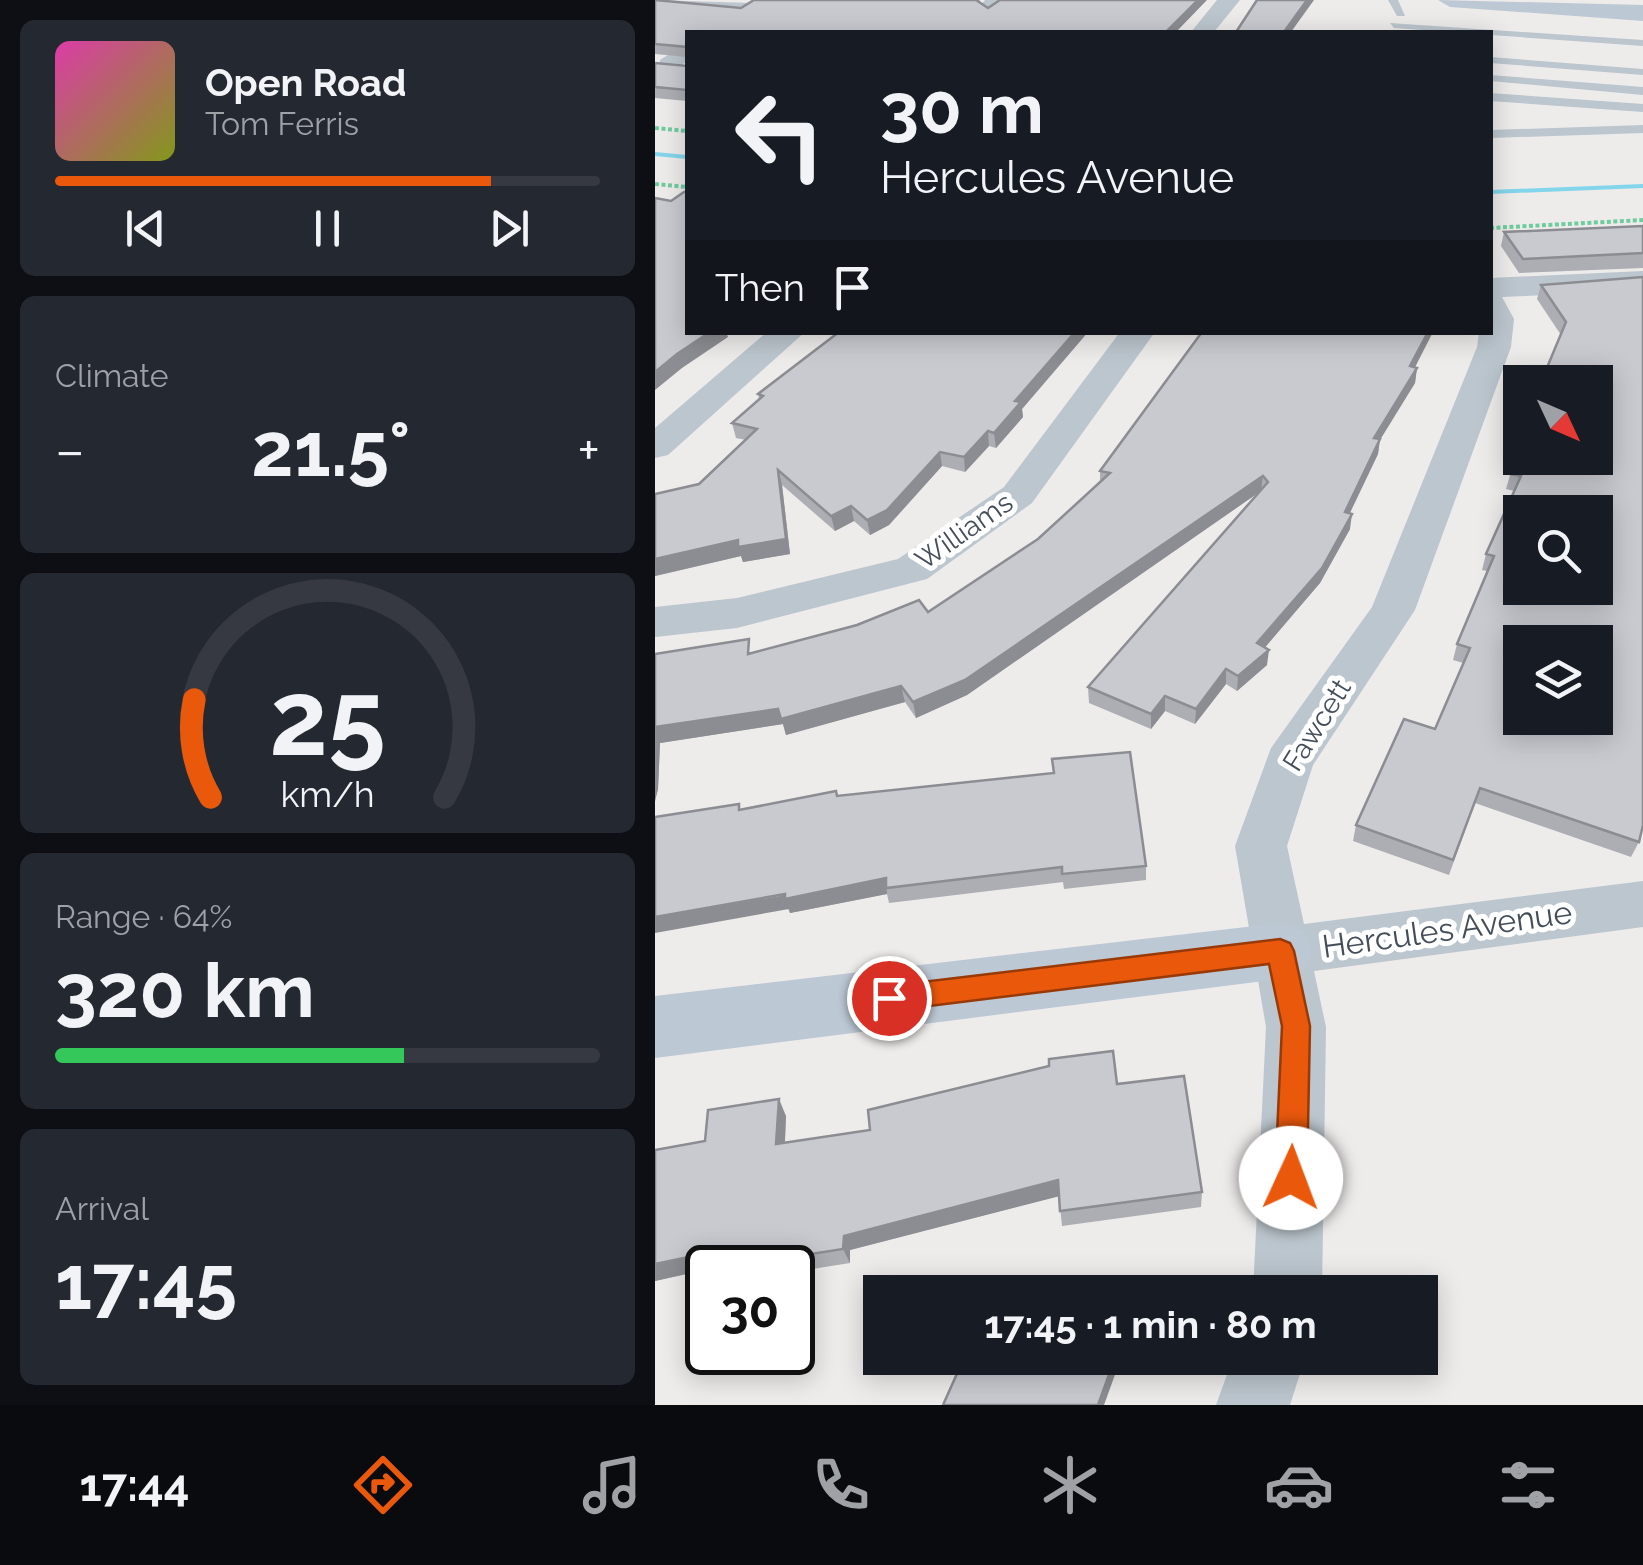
<!DOCTYPE html>
<html lang="en">
<head>
<meta charset="utf-8">
<style>
	:root { --surface:#171b24; --page:#242831; --text:#f1f3f6; --muted:#9ea1a6; --line:#363941; --accent:#ea580c }
	body { margin:0; font-family:Raleway,sans-serif; background:var(--page); color:var(--text); height:100vh; display:flex; flex-direction:column; font-size:38px; white-space:nowrap }
	* { box-sizing:border-box; margin:0 }
	p { font-size:32px; color:var(--muted) }
	.icon { flex:none; width:55px; height:55px; fill:none; stroke:currentColor; stroke-width:2; stroke-linecap:round; stroke-linejoin:round }
	.map { position:relative; flex:1; overflow:hidden }
	.sheet { display:flex; flex-direction:column; gap:20px; padding:20px; background:#0d0f14; width:655px }
	.sheet>* { flex:none }
	.guide { position:absolute; left:30px; top:30px; width:808px; height:305px; border-radius:0px; box-shadow:0 5px 25px #0003; background:#171b24; color:var(--text); overflow:hidden }
	.needle { width:65px; rotate:134deg }
	.tools { position:absolute; left:848px; top:365px; display:grid; gap:20px }
	.tools a { display:grid; place-items:center; width:110px; height:110px; border-radius:0px; background:var(--surface); box-shadow:0 5px 25px #0003; font-size:50px }
	.speed { position:absolute; left:30px; top:1245px; display:flex; gap:20px; font-size:50px; font-weight:700; text-align:center }
	.speed>* { display:grid; place-content:center; width:130px; height:130px; border-radius:50%; background:var(--surface); box-shadow:0 5px 25px #0003; line-height:1 }
	.speed .limit { border:5px solid #111; border-radius:15px; background:#fff; color:#111 }
	.pin { position:absolute; display:grid; place-items:center; width:85px; height:85px; color:#fff; margin:-42px; border:5px solid #fff; border-radius:50%; box-shadow:0 2px 10px #0007 }
	.me { position:absolute; width:110px; margin:-55px; rotate:2deg; stroke-linejoin:round; filter:drop-shadow(0 0 8px #0008) }
	.turn { display:flex; align-items:center; gap:35px; height:210px; padding:0 30px; font-size:45px }
	.turn .icon { width:130px; height:130px; stroke-width:2.5 }
	.turn b { display:block; font-size:70px; line-height:85px }
	.then { display:flex; align-items:center; height:95px; padding:0 30px; background:#0003; gap:20px; font-size:38px }
	.big { font-size:75px; font-weight:700; line-height:1.1 }
	.sheet .widget { flex:1; display:flex; flex-direction:column; justify-content:center; gap:15px; min-width:0; padding:0 35px; border-radius:15px; background:var(--page) }
	.sheet .dial { align-items:center; gap:0 }
	.dial svg { height:260px; overflow:visible; fill:none; stroke:var(--line); stroke-width:7; stroke-linecap:round; text-anchor:middle }
	.dial text { fill:var(--text); stroke:none }
	.song { display:flex; align-items:center; gap:30px }
	.cover { width:120px; height:120px; border-radius:15px; background:linear-gradient(135deg,hsl(320 70% 55%),hsl(70 70% 35%)) }
	.played { height:10px; border-radius:5px; background:linear-gradient(90deg,var(--accent) 80%,var(--line) 80%) }
	.keys { display:flex; justify-content:space-around; direction:ltr }
	.heat { display:flex; justify-content:space-between; align-items:center; font-size:55px; direction:ltr }
	.charge { height:15px; border-radius:8px; background:linear-gradient(90deg,#34c759 64%,var(--line) 0) }
	.trip { position:absolute; left:208px; top:1275px; width:575px; height:100px; border-radius:0px; background:var(--surface); box-shadow:0 5px 25px #0003; font-weight:700; line-height:100px; text-align:center }
	.tabs { display:flex; height:160px; justify-content:space-around; align-items:center; background:#090b0e; color:var(--muted) }
	.tabs .icon { width:70px; height:70px }
	.tabs .selected { color:var(--accent) }
	.tabs b { font-size:45px; color:var(--text) }
	main { display:flex; flex:1; min-height:0 }
	.map>svg:first-child { display:block }
	.lines { fill:none; stroke-linecap:round; stroke-linejoin:round }
	.stream { fill:#83d5ec; fill-rule:evenodd }
	.path { stroke:#6fcc9f; stroke-width:4; stroke-dasharray:4 2.5; stroke-linecap:butt }
	.lane { fill:#bcc6ce; fill-rule:evenodd }
	.street { fill:#bcc6ce; fill-rule:evenodd }
	.secondary { fill:#bdc8d5; fill-rule:evenodd }
	.wall { fill:#acaeb3 }
	.shaded-wall { fill:#8c8d92 }
	.building { fill:#c8cad0; stroke:#8c8d92; stroke-width:2.5; fill-rule:evenodd }
	.route { fill:#ea580c; stroke:#983908; stroke-width:2.5 }
	.labels { text-anchor:middle; dominant-baseline:central; stroke-width:10; stroke-linejoin:round; paint-order:stroke }
	.street-label { font-size:28px; fill:#444e59; stroke:#fff }
	.near-street-label { font-size:32px; fill:#444e59; stroke:#fff }
</style>
</head>
<body>
<main>
<section class="sheet">
<div class="widget">
<div class="song"><i class="cover"></i><div><b>Open Road</b><p>Tom Ferris</p></div></div>
<div class="played"></div>
<div class="keys"><svg class="icon" aria-label="previous" viewBox="0 0 24 24"><path d="M18 5L8 12l10 7zM5 5v14"/></svg><svg class="icon" aria-label="pause" viewBox="0 0 24 24"><path d="M8 5v14M16 5v14"/></svg><svg class="icon" aria-label="next" viewBox="0 0 24 24"><path d="M6 5l10 7-10 7zM19 5v14"/></svg></div>
</div>
<div class="widget"><p>Climate</p>
<div class="heat"><a>−</a><b class="big">21.5°</b><a>+</a></div>
</div>
<div class="widget dial"><svg viewBox="0 0 100 80">
<path d="M14 69A42 42 0 1 1 86 69"/>
<path d="M14 69A42 42 0 0 1 9 39" stroke="#ea580c"/>
<text x="50" y="56" font-size="32" font-weight="700">25</text>
<text x="50" y="72" font-size="11">km/h</text>
</svg></div>
<div class="widget"><p>Range · 64%</p><b class="big">320 km</b><div class="charge"></div></div>
<div class="widget"><p>Arrival</p><b class="big">17:45</b></div>
</section>
<div class="map">
<svg width="988" height="1405" viewBox="0 0 988 1405">
	<rect width="100%" height="100%" fill="#eeebeb"/>
	<g class="lines">
		<!-- stream -->
		<g class="stream">
			<path d="M0 152 32 155V159L0 156Z"/>
			<path d="M988 184V188L835 194V190Z"/>
		</g>
		<!-- path -->
		<g class="path">
			<path d="M0 128 32 131"/>
			<path d="M0 184 32 187"/>
			<path d="M835 228 988 220"/>
		</g>
		<!-- lane -->
		<g class="lane">
			<path d="M733 0H743L750 16H742Z"/>
			<path d="M735 23 988 40V46L739 28Z"/>
			<path d="M835 57 988 69V75L835 63Z"/>
			<path d="M835 75 988 87V95L835 81Z"/>
			<path d="M835 93 988 104V112L835 101Z"/>
			<path d="M988 125V133L835 138V130Z"/>
		</g>
		<!-- street -->
		<g class="street">
			<path d="M0 0 97 3 100 8 89 15 0 6Z"/>
			<path d="M330 0H353L334 15 323 8Z"/>
			<path d="M562 0H585L559 32H536Z"/>
			<path d="M32 43V61L21 70H5V60Z"/>
			<path d="M988 271V291L847 297 859 319 856 347 760 610 658 765 632 846 649 924 988 881V927L659 971 671 1027 667 1292H598L611 1027 580 846 616 748 717 607 822 347 824 332H835V278Z"/>
			<path d="M112 332H150L13 455 0 458V428Z"/>
			<path d="M465 332H500L377 503 272 579 82 628 0 637V607L82 598 243 559 349 487Z"/>
			<path d="M578 1358H650L635 1405H561Z"/>
		</g>
		<!-- secondary -->
		<g class="secondary">
			<path d="M783 0 988 5V21L795 7Z"/>
			<path d="M625 923 648 931 658 951 648 971 625 979 0 1058V996Z"/>
		</g>
	</g>
	<!-- wall -->
	<g class="wall">
		<path d="M0 0 86 8 98 0H325L324 2 333 8 552 0 32 32V101L0 98V63L32 66V57L0 54Z"/>
		<path d="M988 226V268L864 273 846 246 849 232Z"/>
		<path d="M988 277 984 842 976 857 820 803 794 875 698 841 701 825 780 729 808 663 798 660 802 644 832 571 827 570 831 554 859 491 851 489 858 465 855 464 859 448 906 335 882 299 886 285Z"/>
		<path d="M178 332H433L367 409 368 417 341 448 334 446 310 472 287 466 234 525 215 535 199 521 180 531 127 485 135 554 88 562 86 556 0 576V494L44 484 91 440 81 438 77 423 104 399 103 394 179 336Z"/>
		<path d="M760 368H762L760 383 725 439 723 454 695 513V529L665 583 610 647 612 665 582 691 571 684 540 724 510 711 496 729 434 703 433 687 604 492 312 695 261 718 250 702 131 735 128 724 5 743 3 789 0 801V654L98 652 273 612 383 539 445 482V471Z"/>
		<path d="M182 796 491 866V880L409 889 408 882 234 903 232 894 135 913 86 810Z"/>
		<path d="M462 1084 547 1192 546 1207 407 1226 404 1196 195 1250V1263L138 1272V1268H52V1285L47 1286 37 1273 0 1281V1150L50 1141 131 1116 130 1142 215 1130Z"/>
	</g>
	<!-- shaded-wall -->
	<g class="shaded-wall">
		<path d="M543 0H552L521 32H511Z"/>
		<path d="M652 0H659L636 32H629Z"/>
		<path d="M55 332H71L73 337 27 368 0 390V372L22 354Z"/>
		<path d="M420 332H433L367 409 368 417 341 448 339 433 360 401Z"/>
		<path d="M773 332H778L753 381 755 366Z"/>
		<path d="M762 368 760 383 717 453 719 438Z"/>
		<path d="M333 431 334 446 310 472 309 457Z"/>
		<path d="M725 439 723 454 688 527 690 512Z"/>
		<path d="M285 452 287 466 234 525 215 535 212 520Z"/>
		<path d="M123 470 127 485 135 554 88 562 86 556 0 576V559L83 540Z"/>
		<path d="M608 476 606 491 312 695 261 718 258 702Z"/>
		<path d="M196 506 199 521 180 531 176 516Z"/>
		<path d="M697 514 695 529 665 583 601 658 602 643Z"/>
		<path d="M614 650 612 665 582 691 583 676Z"/>
		<path d="M571 669V684L540 724 541 709Z"/>
		<path d="M246 686 250 702 131 735 128 724 5 743 3 789 0 801V727Z"/>
		<path d="M510 696V711L496 729V714Z"/>
		<path d="M231 878 232 894 135 913 134 909 0 933V917Z"/>
		<path d="M124 1099 131 1116 129 1159 121 1144Z"/>
		<path d="M403 1180 405 1196 195 1250V1263L188 1249 189 1236Z"/>
		<path d="M38 1256 48 1270 0 1281V1264Z"/>
		<path d="M460 1358H466L449 1405H443Z"/>
	</g>
	<!-- building -->
	<g class="building">
		<path d="M0 0 86 8 99 0H321L333 8 345 0H543L511 32H32V90L0 87V63L32 66V47L0 44Z"/>
		<path d="M602 0H652L629 32H581Z"/>
		<path d="M29 192H32V332H55L22 354 0 372V198L16 201Z"/>
		<path d="M988 226V253L868 259 849 232Z"/>
		<path d="M988 277V825L984 842 825 788 798 860 701 825 749 719 780 729 815 648 802 644 839 556 831 554 866 476 855 474 864 450 859 448 865 435V458H940V382H886L911 322 886 285ZM865 512H940V588H865ZM865 642H940V718H865Z"/>
		<path d="M184 332H420L360 401 366 402 339 433 333 431 309 457 285 452 232 510 212 520 196 506 176 516 123 470 131 539 83 547V540L0 559V494L44 484 102 429 77 423 108 396 103 394Z"/>
		<path d="M547 332H773L755 366 762 368 719 438 725 439 690 512 697 514 667 568 602 643 614 650 583 676 571 669 541 709 510 696 496 714 433 687 613 482 608 476 310 680 258 702 246 686 126 719 123 709 0 727V654L94 639 93 654 202 625 264 600 273 612 383 539 455 473 445 471Z"/>
		<path d="M475 752 491 866 407 874V867L231 888V878L130 899V894L0 917V817L84 804V810L181 791 182 796 399 773 397 759Z"/>
		<path d="M458 1051 462 1084 529 1076 547 1192 405 1211 403 1180 189 1236 188 1249 68 1268H52V1270L37 1272 38 1256 0 1264V1150L50 1141 53 1110 124 1099 121 1144 215 1130 213 1110 394 1066V1059Z"/>
		<path d="M309 1358H460L443 1405H288Z"/>
	</g>
	<!-- route -->
	<path class="route" d="M625 939 635 943 639 951 655 1026 652 1178 647 1189 636 1194 625 1189 620 1178 627 1026 614 964 234 1011 225 1007 221 998 225 989 234 986Z"/>
	<g class="labels">
		<!-- street labels -->
		<g class="street-label">
			<text transform="translate(309 531) rotate(-35)">Williams</text>
			<text transform="translate(662 725) rotate(-58)">Fawcett</text>
		</g>
		<!-- near-street labels -->
		<g class="near-street-label">
			<text transform="translate(792 929) rotate(-8)">Hercules Avenue</text>
		</g>
	</g>
</svg>
<div class="tools">
<a><svg class="needle" viewBox="-14 -14 28 28"><path d="M0-13l5 13h-10z" fill="#e53935"/><path d="M0 13l5-13h-10z" fill="#9ea1a6"/></svg></a>
<a><svg class="icon" aria-label="search" viewBox="0 0 24 24"><circle cx="10" cy="10" r="6"/><path d="M15 15l6 6"/></svg></a>
<a><svg class="icon" aria-label="layers" viewBox="0 0 24 24"><path d="M12 4l9 5-9 5-9-5zM3 14l9 5 9-5"/></svg></a>
</div>
<div class="speed"><div class="limit">30</div></div>
<div class="pin" style="left:234px;top:998px;background:#d93025"><svg class="icon" aria-label="arrive" viewBox="0 0 24 24"><path d="M6 21V4h12l-3 4 3 4H6"/></svg></div>
<svg class="me" style="left:636px;top:1178px" viewBox="-20 -20 40 40"><circle r="19" fill="#fff"/><path d="M0-13L10 11 0 6-10 11z" fill="#ea580c"/></svg>
<div class="trip">17:45 · 1 min · 80 m</div>
<div class="guide">
<div class="turn"><svg class="icon" aria-label="left" viewBox="0 0 24 24"><path d="M17 20v-9H6M10 6l-5 5 5 5"/></svg><div><b>30 m</b>Hercules Avenue</div></div>
<div class="then">Then<svg class="icon" aria-label="arrive" viewBox="0 0 24 24"><path d="M6 21V4h12l-3 4 3 4H6"/></svg></div>
</div>
</div>
</main>
<nav class="tabs">
<b>17:44</b>
<svg class="icon selected" aria-label="directions" viewBox="0 0 24 24"><path d="M12 3l9 9-9 9-9-9zM9 14v-3h6M13 9l2 2-2 2"/></svg>
<svg class="icon" aria-label="music" viewBox="0 0 24 24"><path d="M9 18V5l10-2v13"/><circle cx="6" cy="18" r="3"/><circle cx="16" cy="16" r="3"/></svg>
<svg class="icon" aria-label="phone" viewBox="0 0 24 24"><path d="M5 4h4l2 5-3 2q2 4 5 5l2-3 5 2v4C11 20 4 13 5 4z"/></svg>
<svg class="icon" aria-label="climate" viewBox="0 0 24 24"><path d="M12 3v18M4 7l16 10M4 17L20 7"/></svg>
<svg class="icon" aria-label="car" viewBox="0 0 24 24"><path d="M5 17H2v-5l4-1 3-4h7l3 4 3 1v5h-3M9 17h6M6 11h13"/><circle cx="7" cy="17" r="2"/><circle cx="17" cy="17" r="2"/></svg>
<svg class="icon" aria-label="filters" viewBox="0 0 24 24"><path d="M4 7h16M4 17h16"/><circle cx="9" cy="7" r="2"/><circle cx="15" cy="17" r="2"/></svg>
</nav>
</body>
</html>
